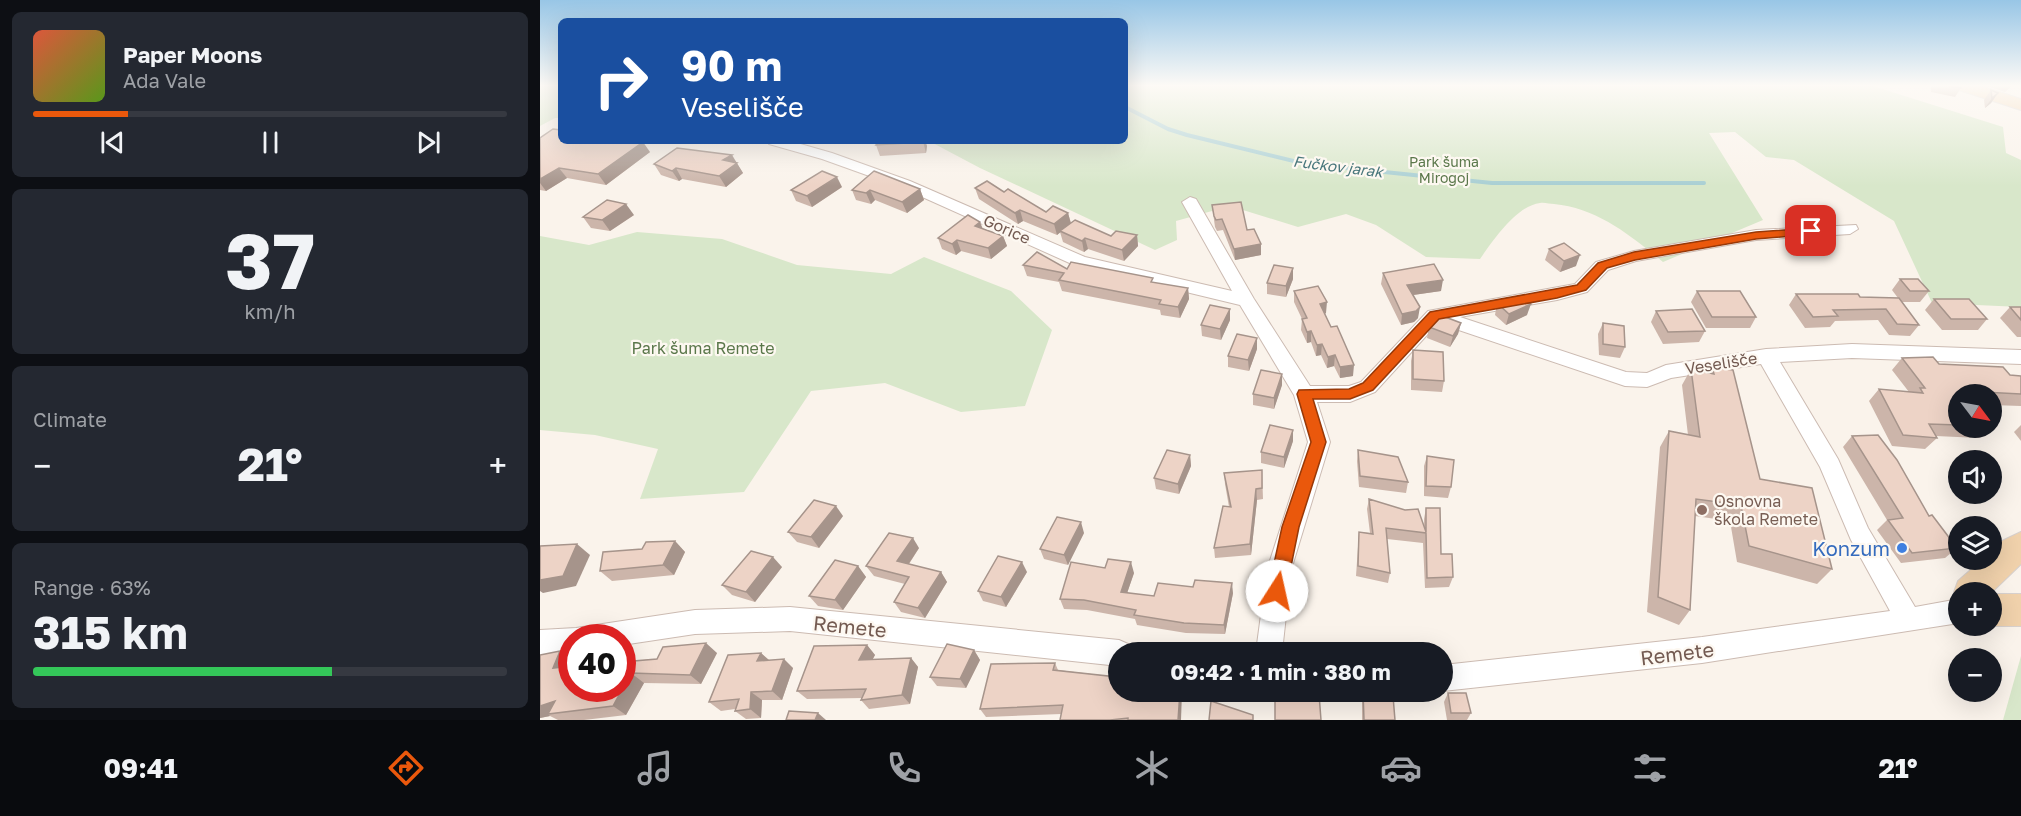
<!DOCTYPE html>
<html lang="en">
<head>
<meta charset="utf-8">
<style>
	:root { --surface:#171b24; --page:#242831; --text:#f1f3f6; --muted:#9ea1a6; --line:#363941; --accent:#ea580c }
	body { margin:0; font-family:"Golos Text",sans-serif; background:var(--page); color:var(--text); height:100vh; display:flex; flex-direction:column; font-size:22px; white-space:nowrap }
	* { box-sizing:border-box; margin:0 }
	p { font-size:20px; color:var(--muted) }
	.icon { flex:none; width:33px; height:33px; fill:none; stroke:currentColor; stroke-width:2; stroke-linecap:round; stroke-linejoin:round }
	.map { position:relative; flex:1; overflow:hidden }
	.drawer { display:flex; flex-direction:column; gap:12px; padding:12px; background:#0d0f14; width:540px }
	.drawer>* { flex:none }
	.guide { position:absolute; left:18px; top:18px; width:570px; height:126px; border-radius:9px; box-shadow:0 6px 24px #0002; background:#1a4fa0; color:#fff; overflow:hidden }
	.needle { width:39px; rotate:122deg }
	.tools { position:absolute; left:1408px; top:384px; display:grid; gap:12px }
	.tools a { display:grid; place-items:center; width:54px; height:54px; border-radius:50%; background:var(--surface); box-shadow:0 6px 24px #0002; font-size:30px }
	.speed { position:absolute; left:18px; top:624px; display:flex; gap:12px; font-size:30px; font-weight:700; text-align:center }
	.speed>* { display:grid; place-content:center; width:78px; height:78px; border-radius:50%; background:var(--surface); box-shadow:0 6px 24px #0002; line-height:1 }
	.speed .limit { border:9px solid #d22; background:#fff; color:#111 }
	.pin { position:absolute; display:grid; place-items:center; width:51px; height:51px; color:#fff; margin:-26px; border-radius:12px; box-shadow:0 3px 9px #0006 }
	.me { position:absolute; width:66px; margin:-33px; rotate:10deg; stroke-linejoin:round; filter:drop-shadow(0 0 4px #0008) }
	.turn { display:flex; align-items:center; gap:21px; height:126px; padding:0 24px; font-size:27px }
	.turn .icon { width:78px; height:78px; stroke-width:2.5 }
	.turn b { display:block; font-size:42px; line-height:51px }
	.big { font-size:45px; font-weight:700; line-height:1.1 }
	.drawer .card { flex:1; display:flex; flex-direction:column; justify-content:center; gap:9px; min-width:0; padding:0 21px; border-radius:9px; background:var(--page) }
	.drawer .dial { align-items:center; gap:0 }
	.dial b { font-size:78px; line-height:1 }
	.song { display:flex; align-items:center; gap:18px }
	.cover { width:72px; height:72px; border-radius:9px; background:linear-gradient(135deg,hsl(10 70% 55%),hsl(90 70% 35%)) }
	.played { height:6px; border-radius:3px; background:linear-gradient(90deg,var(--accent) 20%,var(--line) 20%) }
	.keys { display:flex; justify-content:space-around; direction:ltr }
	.heat { display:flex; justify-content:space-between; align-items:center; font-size:33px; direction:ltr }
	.charge { height:9px; border-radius:4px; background:linear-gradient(90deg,#34c759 63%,var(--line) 0) }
	.trip { position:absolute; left:568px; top:642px; width:345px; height:60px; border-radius:30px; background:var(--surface); box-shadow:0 6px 24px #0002; font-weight:700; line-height:60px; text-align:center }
	.dock { display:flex; height:96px; justify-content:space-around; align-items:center; background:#090b0e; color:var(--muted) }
	.dock .icon { width:42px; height:42px }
	.dock .selected { color:var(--accent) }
	.dock b { font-size:27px; color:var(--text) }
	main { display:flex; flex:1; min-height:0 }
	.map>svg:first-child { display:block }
	.green { fill:#d8e7ca }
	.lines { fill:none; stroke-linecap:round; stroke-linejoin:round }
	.stream { stroke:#a9cfd3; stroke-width:4 }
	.minor-casing { stroke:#ccbbb2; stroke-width:2 }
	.major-casing { stroke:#d8d1ce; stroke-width:2 }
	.minor { fill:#fff; fill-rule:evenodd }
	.major { fill:#f1d2ac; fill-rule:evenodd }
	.wall { fill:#ccb5aa }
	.shaded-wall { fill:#a6948b }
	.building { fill:#edd3c6; stroke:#a6948b; stroke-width:1.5 }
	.route { fill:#ea580c; stroke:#983908; stroke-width:1.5 }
	.education-dot { fill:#8d6e63; stroke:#fdf8f1; stroke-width:2 }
	.shop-dot { fill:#3f7fe0; stroke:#fdf8f1; stroke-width:2 }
	.labels { text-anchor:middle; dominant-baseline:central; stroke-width:4.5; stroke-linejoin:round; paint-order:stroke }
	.far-park-label { font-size:14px; fill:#5a774a; stroke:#fdf8f1 }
	.far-water-label { font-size:15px; font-style:italic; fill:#49777c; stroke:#fdf8f1 }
	.street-label { font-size:16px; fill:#735a51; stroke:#fdf8f1 }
	.park-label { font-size:16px; fill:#5a774a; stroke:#fdf8f1 }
	.education-label { font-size:16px; fill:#785e54; stroke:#fdf8f1; text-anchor:start }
	.near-shop-label { font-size:20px; fill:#366cbe; stroke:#fdf8f1; text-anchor:end }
	.near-street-label { font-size:20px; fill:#735a51; stroke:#fdf8f1 }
</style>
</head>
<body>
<main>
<section class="drawer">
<div class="card">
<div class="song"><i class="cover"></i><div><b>Paper Moons</b><p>Ada Vale</p></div></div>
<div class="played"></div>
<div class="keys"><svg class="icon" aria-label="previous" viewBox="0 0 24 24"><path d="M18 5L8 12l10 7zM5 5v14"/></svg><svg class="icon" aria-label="pause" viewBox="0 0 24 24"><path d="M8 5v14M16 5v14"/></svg><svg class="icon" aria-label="next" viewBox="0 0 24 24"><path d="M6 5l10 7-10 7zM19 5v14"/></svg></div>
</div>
<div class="card dial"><b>37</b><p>km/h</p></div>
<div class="card"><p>Climate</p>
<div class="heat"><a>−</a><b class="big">21°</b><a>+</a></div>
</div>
<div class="card"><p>Range · 63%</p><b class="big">315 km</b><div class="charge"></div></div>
</section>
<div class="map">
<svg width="1481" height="720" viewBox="0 0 1481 720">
	<rect width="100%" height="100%" fill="#faf3eb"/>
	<!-- green -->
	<g class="green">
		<path d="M0 86H21V118H15L0 126Z"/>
		<path d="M585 86H1333L1463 127 1466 153 1481 160V307L1392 303 1354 221 1254 160 1226 157 1195 132 1169 133 1223 220 1123 262C1090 235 1057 208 1014 204 1010 204 1004 202 1000 203 976 206 953 241 940 259L886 257 836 225 806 214 758 227 690 206 636 221 637 240 615 250 440 168 389 141H585Z"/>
		<path d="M97 232 182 239 257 265 351 274 384 257 471 291 512 330 485 406 421 412 345 383 271 391 204 492 100 499 118 449 55 435 0 430V236L49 245Z"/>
		<path d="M1481 656V720H1463Z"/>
	</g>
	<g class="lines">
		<!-- stream -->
		<path class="stream" d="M585 107 628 129 647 135 766 164 952 183H1164"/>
		<defs>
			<g id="minor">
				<path d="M227 141H250L292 153 370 181 545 257 692 291 642 202 650 197 656 199 714 299 770 386H809L821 382 888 311 1035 284 1056 262 1094 251 1216 230 1316 225 1318 229 1310 234 1216 240 1096 261 1068 270 1047 292 1017 300 920 317 1086 372 1107 373 1126 365 1226 349 1312 344 1481 350V364L1312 358 1240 362 1298 459 1328 528 1375 607 1419 599V623L1162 663 903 691V665L1162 637 1350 611 1311 540 1280 467 1221 364 1131 378 1107 387 1085 386 898 323 835 392 810 402H777L790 442 751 570 742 652H716L727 570 768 442 754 395 700 305 534 265 360 187 282 159 229 144Z"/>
				<path d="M250 607 579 640 588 644 592 652H579V666L250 631 155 634 82 645V638H32V652L0 656V630L36 628 155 610Z"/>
			</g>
			<g id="major">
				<path d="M1416 86H1441L1481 99V110L1419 90Z"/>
				<path d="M1481 532V564L1452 592H1419L1418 603 1414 592 1418 581 1442 560H1452V550L1462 541Z"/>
				<rect x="1452" y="594" width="29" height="32"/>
			</g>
		</defs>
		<!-- minor casing -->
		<use href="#minor" class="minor-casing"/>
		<!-- major casing -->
		<use href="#major" class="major-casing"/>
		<!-- minor -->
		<use href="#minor" class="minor"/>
		<!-- major -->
		<use href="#major" class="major"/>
	</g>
	<!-- wall -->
	<g class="wall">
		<path d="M1391 86H1421V88L1415 97 1391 92Z"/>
		<path d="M1447 86H1472L1465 92Z"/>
		<path d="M1451 90 1458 93 1451 103 1445 108 1444 100Z"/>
		<path d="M0 138 110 152 66 185 27 178 6 191 0 190Z"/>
		<path d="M339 141H385L387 146 386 153 340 156 336 145Z"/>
		<path d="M196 162 203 173 186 187 142 179 139 181 121 175 114 164Z"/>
		<path d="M302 187 272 207 256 201 251 190Z"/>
		<path d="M435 188 464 192 506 212 528 213 531 223 571 236 597 235 598 246 584 261 548 249 544 252 523 242 520 232 517 235 483 221 478 224 439 199Z"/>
		<path d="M380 189 384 200 367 213 335 200 331 204 316 200 312 190Z"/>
		<path d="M672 205 707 230 721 255 695 260 683 230 677 231 675 227Z"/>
		<path d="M94 215 70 231 51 228 43 217Z"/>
		<path d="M443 229 463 236 467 246 451 259 421 251 416 255 402 249 398 238Z"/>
		<path d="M1009 249 1036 266 1020 272 1005 260Z"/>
		<path d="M483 265 527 269 648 288 649 299 640 318 621 315 620 310 522 291 519 282 487 276Z"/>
		<path d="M753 268V279L746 297 727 294V283Z"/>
		<path d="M843 273 901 291 873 295 878 318 874 322 861 325 841 284Z"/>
		<path d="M1360 279 1389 291 1380 302H1362L1379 325 1370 336 1349 335 1338 320 1295 321 1290 327 1265 328 1249 305 1256 294 1320 297 1358 298 1352 290Z"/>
		<path d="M754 291 786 313 785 314 813 376 800 378 794 366 787 368 781 355 776 356 771 342 767 343 761 330 762 319 754 302Z"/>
		<path d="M1157 291 1216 317 1210 328H1166L1151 302Z"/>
		<path d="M1394 299 1447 319 1438 330H1402L1385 310Z"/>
		<path d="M957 303 987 315 966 325 955 315Z"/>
		<path d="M1470 307H1481V337H1477L1460 318Z"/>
		<path d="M1116 311 1165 331 1159 342 1123 344 1111 322Z"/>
		<path d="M690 320 681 340 662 336 661 325Z"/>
		<path d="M921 323 918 334 910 347 887 338 889 327Z"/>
		<path d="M1063 323 1085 347 1080 358 1059 355 1058 334Z"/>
		<path d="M717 349 709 371 688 367V356Z"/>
		<path d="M873 350 904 381 902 392 871 390V361Z"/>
		<path d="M1362 358 1470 375 1481 376V406L1452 405V394H1419V428H1449L1439 438 1396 436 1397 438 1385 449 1352 446 1329 401 1339 389 1369 392 1352 370Z"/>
		<path d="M1172 367 1220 479 1292 569 1277 584 1197 562 1190 521 1155 516 1150 610 1139 625 1107 612 1120 447 1129 431 1148 435 1142 385 1151 369 1169 373Z"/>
		<path d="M742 374V385L734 409 713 405V394Z"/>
		<path d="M1481 425V441L1474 432Z"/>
		<path d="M1312 436 1389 516 1417 548 1405 558 1361 563 1337 530 1347 520 1303 447Z"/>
		<path d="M753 441 744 468 721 463V452Z"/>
		<path d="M818 450 868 482 866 493 819 487 817 461Z"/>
		<path d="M650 455 651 466 639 494 616 489 614 478Z"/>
		<path d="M887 456 911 487 908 498 884 496V466Z"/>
		<path d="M722 470 723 499 717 500 711 555 675 558 674 548 689 507 685 484 684 473Z"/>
		<path d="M829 499 884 525V519L886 508 901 554 913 577 909 587 885 588 883 543 847 539 850 573 848 583 816 576 819 532 830 533 827 509Z"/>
		<path d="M303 516 279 548 257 542 248 532Z"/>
		<path d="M544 533 528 565 504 559 500 549Z"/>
		<path d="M135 541 145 552 134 575 72 581 60 571 102 549Z"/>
		<path d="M379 548 369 564 401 572 407 582 385 618 361 612 354 602 365 584 334 576 326 566Z"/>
		<path d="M318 566 326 577 303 610 278 606 269 596Z"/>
		<path d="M242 567 215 602 192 595 182 585Z"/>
		<path d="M565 568 594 573 587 593 614 596 693 593 685 634 646 633 597 625 595 619 547 610 524 609 520 599Z"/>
		<path d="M487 572 466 607 443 601 438 591Z"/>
		<path d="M327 645 335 655 332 660 371 658 378 667 370 704 329 709 321 700 322 698 267 699 257 691Z"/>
		<path d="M434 650 440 660 426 688 397 686 390 677Z"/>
		<path d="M177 653 161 684 104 683 86 715 44 720H18L10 716 0 718V655L32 688 82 662Z"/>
		<path d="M221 653 229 660 253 668 242 700H222L221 718 206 719 195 711V709L181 711 169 702Z"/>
		<path d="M515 663 518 670 577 677 579 683 641 720H520L521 714 446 717 440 709Z"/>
		<path d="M823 692H837L855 720H822V697Z"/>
		<path d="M908 693 931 713 927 720H907L904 702Z"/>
	</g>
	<!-- shaded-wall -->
	<g class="shaded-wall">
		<path d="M1458 93 1451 103 1445 108 1452 98Z"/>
		<path d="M383 141H385L387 146 386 153Z"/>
		<path d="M103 142 110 152 66 185 58 174Z"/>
		<path d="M192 155 203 173 186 187 179 176 183 160Z"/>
		<path d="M19 168 27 178 6 191 0 183V179Z"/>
		<path d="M136 168 142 179 139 181 132 171Z"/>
		<path d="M297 177 302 187 272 207 267 196Z"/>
		<path d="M380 189 384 200 367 213 362 202Z"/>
		<path d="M330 190 335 200 331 204 326 193Z"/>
		<path d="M86 204 94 215 70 231 62 220Z"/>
		<path d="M480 210 483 221 478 224 475 213Z"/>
		<path d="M528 213 531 224 517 235 514 224Z"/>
		<path d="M440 222 444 232 435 226Z"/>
		<path d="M597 235 598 246 584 261 582 250Z"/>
		<path d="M463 236 467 246 451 259 448 248Z"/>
		<path d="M545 238 548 249 544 252 542 241Z"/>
		<path d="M417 240 421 251 416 255 412 244Z"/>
		<path d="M721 244V255L695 260 694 249Z"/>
		<path d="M1040 255 1036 266 1020 272 1024 261Z"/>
		<path d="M753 268V279L746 297V286Z"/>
		<path d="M903 280 901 291 866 296 867 285Z"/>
		<path d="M648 288 649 299 640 318 638 307Z"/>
		<path d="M787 302 786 313 780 315V304Z"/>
		<path d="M991 304 987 315 966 325 969 314Z"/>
		<path d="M880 307 878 318 874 322 861 325 862 314Z"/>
		<path d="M690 309V320L681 340 680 329Z"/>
		<path d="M921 323 918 334 910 347 913 336Z"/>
		<path d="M771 331V342L767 343V332Z"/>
		<path d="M717 338V349L709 371 708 360Z"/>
		<path d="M782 344 781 355 776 356 777 345Z"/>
		<path d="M795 355 794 366 787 368 788 357Z"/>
		<path d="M814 365 813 376 800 378V367Z"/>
		<path d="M742 374V385L734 409V398Z"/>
		<path d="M753 430V441L744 468V457Z"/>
		<path d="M650 455 651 466 639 494 638 484Z"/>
		<path d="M716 489 717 500 711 555 710 544Z"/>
		<path d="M296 506 303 516 279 548 271 537Z"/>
		<path d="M541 522 544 533 528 565 524 555Z"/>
		<path d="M373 538 379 548 364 571 357 561Z"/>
		<path d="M135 541 145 552 134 575 123 565Z"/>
		<path d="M37 544 50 555 36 586 3 593 0 591V580Z"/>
		<path d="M233 557 242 567 215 602 206 592Z"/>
		<path d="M482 562 487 572 466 607 461 597Z"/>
		<path d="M591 562 594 573 584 602 581 592Z"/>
		<path d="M318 566 326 577 303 610 295 600Z"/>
		<path d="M401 572 407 582 385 618 378 608Z"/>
		<path d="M692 583 693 593 685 634 684 625Z"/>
		<path d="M166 643 177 653 161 684 150 675Z"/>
		<path d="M327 645 335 655 327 670 319 660Z"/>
		<path d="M434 650 440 660 426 688 420 679Z"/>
		<path d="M20 651 32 659V666L13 668Z"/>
		<path d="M221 653 231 662 217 661Z"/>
		<path d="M371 658 378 667 370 704 362 695Z"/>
		<path d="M244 659 253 668 242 700 232 691Z"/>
		<path d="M91 673 104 683 86 715 73 706Z"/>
		<path d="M211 692 222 700 221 718 210 709Z"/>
		<path d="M640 692H642L641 720H638Z"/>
		<path d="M15 701 8 714 10 716 0 718V706Z"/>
		<path d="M278 713 286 720H275Z"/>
	</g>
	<!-- building -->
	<g class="building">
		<path d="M1408 86H1421V88Z"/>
		<path d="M1451 90 1458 93 1452 98Z"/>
		<path d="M13 129 21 130V141H97L103 142 58 174 19 168 0 179V138Z"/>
		<path d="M339 141H383V142L336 145Z"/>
		<path d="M137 148 192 155 183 160 197 163 179 176 136 168 132 171 114 164Z"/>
		<path d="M282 171 297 177 267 196 251 190Z"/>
		<path d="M334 171 380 189 362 202 330 190 326 193 312 190Z"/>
		<path d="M447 181 464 192 468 189 506 212 513 206 528 213 514 224 480 210 475 213 435 188Z"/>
		<path d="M67 200 86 204 62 220 43 217Z"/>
		<path d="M701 202 707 230 714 229 721 244 694 249 682 219 676 220 674 216 672 205Z"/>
		<path d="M428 215 440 222 435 226 463 236 448 248 417 240 412 244 398 238Z"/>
		<path d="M535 220 571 236 576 231 597 235 582 250 545 238 542 241 520 231Z"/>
		<path d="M1024 243 1040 255 1024 261 1009 249Z"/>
		<path d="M497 252 527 269 531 262 613 278 611 282 648 288 638 307 619 304 621 300 519 280 524 273 483 265Z"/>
		<path d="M894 264 903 280 867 285 880 307 876 311 862 314 843 273Z"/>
		<path d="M734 265 753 268 746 286 727 283Z"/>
		<path d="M1360 279H1378L1389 291H1370Z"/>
		<path d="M778 286 787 302 780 304 791 327 797 326 814 365 800 367 795 355 788 357 782 344 777 345 771 331 767 332 762 319 767 318 754 291Z"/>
		<path d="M1157 291H1200L1216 317H1172Z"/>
		<path d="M1256 294H1318L1320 297 1359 298 1379 325 1357 324 1346 309 1293 310 1298 316 1273 317Z"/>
		<path d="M983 298 991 304 969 314 957 303 963 301Z"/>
		<path d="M1394 299H1429L1447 319H1411Z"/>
		<path d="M670 305 690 309 680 329 661 325Z"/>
		<path d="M1470 307H1481V320Z"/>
		<path d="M1152 309 1165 331 1128 332 1116 311Z"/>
		<path d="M900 315 921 323 913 336 889 327Z"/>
		<path d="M1063 323 1084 326 1085 347 1063 344Z"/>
		<path d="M697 334 717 338 708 360 688 356Z"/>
		<path d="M873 350 903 352 904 381 873 379Z"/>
		<path d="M1393 357 1399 364 1463 367 1470 375 1481 376V394L1425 391 1428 394H1419V425L1389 424 1397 438 1363 435 1339 389 1383 393 1380 388H1385L1362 358Z"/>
		<path d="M1172 367 1193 370 1220 479 1272 488 1292 569 1209 546 1201 505 1156 499 1150 610 1118 597 1129 431 1160 437 1151 369 1174 374Z"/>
		<path d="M721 370 742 374 734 398 713 394Z"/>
		<path d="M730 425 753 430 744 457 721 452Z"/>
		<path d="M1338 435 1357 460 1389 516 1392 515 1417 548 1372 553 1348 520 1363 518 1312 436Z"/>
		<path d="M627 450 650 455 638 484 614 478Z"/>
		<path d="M818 450 858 457 868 482 820 476Z"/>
		<path d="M887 456 914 460 911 487 886 486Z"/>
		<path d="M722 470V488L716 489 710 544 674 548 683 506 691 507 684 473Z"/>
		<path d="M829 499 865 510 878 509 886 532V508H900L901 554H912L913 577 887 578 886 533 846 528 850 573 818 566 819 532 833 534Z"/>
		<path d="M274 500 296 506 271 537 248 532Z"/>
		<path d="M517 517 541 522 524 555 500 549Z"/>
		<path d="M349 533 373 538 357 561 401 572 378 608 354 602 369 577 326 566Z"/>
		<path d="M135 541 123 565 60 571 63 552 102 549 106 542Z"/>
		<path d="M37 544 23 576 0 580V546Z"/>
		<path d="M211 551 233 557 206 592 182 585Z"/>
		<path d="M458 556 482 562 461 597 438 591Z"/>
		<path d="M568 559 591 562 581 592 614 596 618 583 653 587 655 580 692 583 684 625 644 623 594 615 596 610 544 600 520 599 531 562 565 568Z"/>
		<path d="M295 560 318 566 295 600 269 596Z"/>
		<path d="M166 643 150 675 91 673 73 706 8 714 15 701 0 706V655L20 651 13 668 32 666V688H82V662L117 659 123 647Z"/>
		<path d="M407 644 434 650 420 679 390 677Z"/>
		<path d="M327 645 319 660 371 658 362 695 321 700 326 689 257 691 274 646Z"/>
		<path d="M221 653 217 661 244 659 232 691 211 692 210 709 195 711 199 699 169 702 188 655Z"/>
		<path d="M515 663 513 670 577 677 575 683H579V692H640L638 720H588V718L570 720H520L523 705 440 709 451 664Z"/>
		<path d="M735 692H760L779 694 781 720H735Z"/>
		<path d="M823 692H837L853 696 855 720H824Z"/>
		<path d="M908 693H926L931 713H911Z"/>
		<path d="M671 701 713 715V720H669Z"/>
		<path d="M249 711 278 713 275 720H246Z"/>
	</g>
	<!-- sky -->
	<linearGradient id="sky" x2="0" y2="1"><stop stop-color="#98c6e6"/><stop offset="0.46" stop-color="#fdfaf6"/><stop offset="1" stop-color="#fdfaf6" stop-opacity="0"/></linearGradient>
	<rect width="1481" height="186" fill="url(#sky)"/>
	<!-- route -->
	<path class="route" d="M1271 228 1275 229V234L1216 239 1095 260 1067 268 1046 290 1017 298 899 319 833 390 810 399H773L786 442 759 527 746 591 743 597 737 599 731 597 728 591 742 527 771 442 757 394 759 390 809 389 823 383 890 312 1037 285 1058 263 1094 252 1216 232Z"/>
	<!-- markers -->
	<circle class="education-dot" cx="1162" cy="510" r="6"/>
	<circle class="shop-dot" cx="1362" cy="548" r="6"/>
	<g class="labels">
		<!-- far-park labels -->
		<g class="far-park-label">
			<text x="904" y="161">Park šuma<tspan x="904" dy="16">Mirogoj</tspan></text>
		</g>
		<!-- far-water labels -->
		<g class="far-water-label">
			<text transform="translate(798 166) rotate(7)">Fučkov jarak</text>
		</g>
		<!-- street labels -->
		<g class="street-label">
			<text transform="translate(467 229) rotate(24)">Gorice</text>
			<text transform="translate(1181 363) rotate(-9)">Veselišče</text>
		</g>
		<!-- park labels -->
		<g class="park-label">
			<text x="163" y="348">Park šuma Remete</text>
		</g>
		<!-- education labels -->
		<g class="education-label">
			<text x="1174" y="501">Osnovna<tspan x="1174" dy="18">škola Remete</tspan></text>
		</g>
		<!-- near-shop labels -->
		<g class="near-shop-label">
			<text x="1350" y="548">Konzum</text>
		</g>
		<!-- near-street labels -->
		<g class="near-street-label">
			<text transform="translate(310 626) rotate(6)">Remete</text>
			<text transform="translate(1137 653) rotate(-7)">Remete</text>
		</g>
	</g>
</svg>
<div class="tools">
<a><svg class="needle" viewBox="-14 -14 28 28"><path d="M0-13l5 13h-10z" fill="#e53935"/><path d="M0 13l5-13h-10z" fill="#9ea1a6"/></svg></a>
<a><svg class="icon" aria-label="sound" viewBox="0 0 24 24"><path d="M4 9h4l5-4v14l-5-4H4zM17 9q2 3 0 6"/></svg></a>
<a><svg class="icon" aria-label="layers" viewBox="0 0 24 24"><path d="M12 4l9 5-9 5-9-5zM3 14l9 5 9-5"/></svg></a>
<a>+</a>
<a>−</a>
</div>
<div class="speed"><div class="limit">40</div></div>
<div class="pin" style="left:1271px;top:231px;background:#d93025"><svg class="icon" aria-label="arrive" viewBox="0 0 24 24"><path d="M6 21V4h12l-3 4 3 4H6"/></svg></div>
<svg class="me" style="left:737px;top:591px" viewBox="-20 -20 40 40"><circle r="19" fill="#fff"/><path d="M0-13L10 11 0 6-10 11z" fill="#ea580c"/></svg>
<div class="trip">09:42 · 1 min · 380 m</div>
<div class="guide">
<div class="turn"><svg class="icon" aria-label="right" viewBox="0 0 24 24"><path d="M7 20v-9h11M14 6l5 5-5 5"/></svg><div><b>90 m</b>Veselišče</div></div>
</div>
</div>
</main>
<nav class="dock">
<b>09:41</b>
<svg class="icon selected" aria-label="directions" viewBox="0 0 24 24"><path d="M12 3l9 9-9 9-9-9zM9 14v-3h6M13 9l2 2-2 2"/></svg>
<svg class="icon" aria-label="music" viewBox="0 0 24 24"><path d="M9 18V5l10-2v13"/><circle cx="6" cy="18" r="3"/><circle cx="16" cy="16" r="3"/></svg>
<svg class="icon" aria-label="phone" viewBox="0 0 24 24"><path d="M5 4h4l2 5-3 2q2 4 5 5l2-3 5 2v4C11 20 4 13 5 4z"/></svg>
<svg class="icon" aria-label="climate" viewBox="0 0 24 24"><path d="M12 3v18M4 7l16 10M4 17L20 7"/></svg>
<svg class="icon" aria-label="car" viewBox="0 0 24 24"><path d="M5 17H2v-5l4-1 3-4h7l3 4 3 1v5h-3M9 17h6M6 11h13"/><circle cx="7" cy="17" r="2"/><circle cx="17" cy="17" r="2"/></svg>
<svg class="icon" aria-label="filters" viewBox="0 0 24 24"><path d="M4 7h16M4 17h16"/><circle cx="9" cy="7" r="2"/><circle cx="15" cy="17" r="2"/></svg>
<b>21°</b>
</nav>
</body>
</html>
